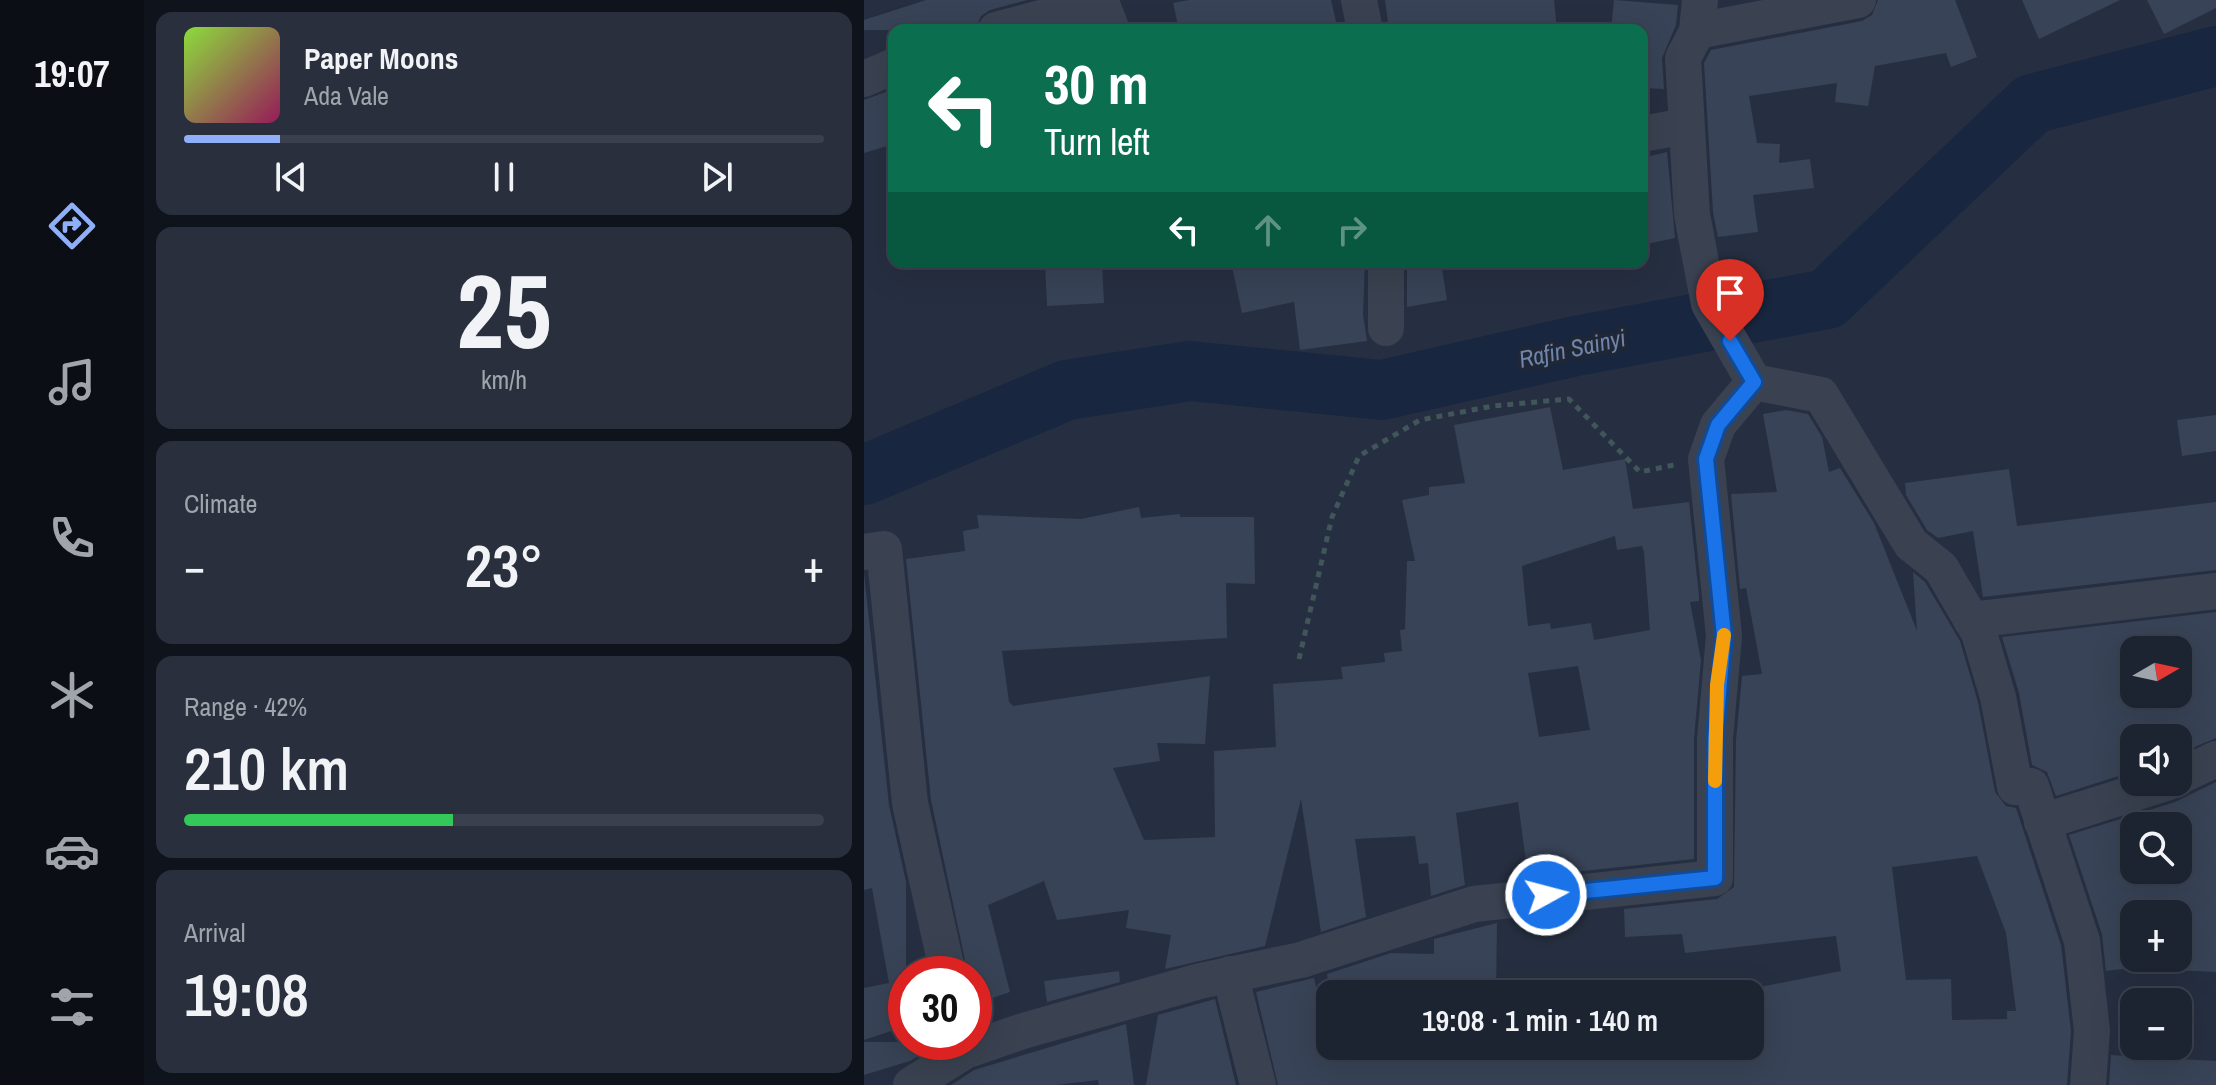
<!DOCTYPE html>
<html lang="en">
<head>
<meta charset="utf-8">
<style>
	:root { --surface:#1c2331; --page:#292f3d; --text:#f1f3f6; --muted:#a0a4ab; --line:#3a404d; --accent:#8fb0f8 }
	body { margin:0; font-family:"Archivo Narrow",sans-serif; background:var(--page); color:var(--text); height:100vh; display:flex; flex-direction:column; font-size:30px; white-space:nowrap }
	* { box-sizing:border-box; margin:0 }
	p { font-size:26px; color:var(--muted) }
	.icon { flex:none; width:44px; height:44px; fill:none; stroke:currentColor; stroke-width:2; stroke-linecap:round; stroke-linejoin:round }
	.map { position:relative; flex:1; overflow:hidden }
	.details { display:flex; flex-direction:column; gap:12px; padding:12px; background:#0f131b; width:720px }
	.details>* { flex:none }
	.guide { position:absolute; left:24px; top:24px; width:760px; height:244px; border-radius:16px; box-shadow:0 8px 32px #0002,0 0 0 2px var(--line); background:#0b6e4f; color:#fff; overflow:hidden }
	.needle { width:52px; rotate:81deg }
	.tools { position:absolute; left:1256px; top:636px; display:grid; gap:16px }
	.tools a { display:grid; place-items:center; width:72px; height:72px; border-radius:16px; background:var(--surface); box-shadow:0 8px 32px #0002,0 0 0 2px var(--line); font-size:40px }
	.speed { position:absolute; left:24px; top:956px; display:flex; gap:16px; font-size:40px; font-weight:700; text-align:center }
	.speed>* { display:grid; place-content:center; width:104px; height:104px; border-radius:50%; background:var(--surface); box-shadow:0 8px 32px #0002,0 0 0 2px var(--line); line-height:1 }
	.speed .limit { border:12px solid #d22; background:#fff; color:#111 }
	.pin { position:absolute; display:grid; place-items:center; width:68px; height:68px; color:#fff; margin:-82px -34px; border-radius:50% 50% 50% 0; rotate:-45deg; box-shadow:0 0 8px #0007 }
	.pin .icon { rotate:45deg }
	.me { position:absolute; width:88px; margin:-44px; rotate:83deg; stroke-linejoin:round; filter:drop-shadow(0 0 6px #0008) }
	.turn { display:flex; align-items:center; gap:28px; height:168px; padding:0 24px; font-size:36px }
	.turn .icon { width:104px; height:104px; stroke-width:2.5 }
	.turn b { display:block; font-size:56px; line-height:68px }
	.lanes { display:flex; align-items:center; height:76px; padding:0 24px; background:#0003; justify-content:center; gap:40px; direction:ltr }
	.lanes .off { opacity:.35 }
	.big { font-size:60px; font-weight:600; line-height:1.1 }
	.details .widget { flex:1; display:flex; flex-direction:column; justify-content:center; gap:12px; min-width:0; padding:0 28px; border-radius:16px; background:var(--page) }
	.details .dial { align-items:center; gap:0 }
	.dial b { font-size:104px; line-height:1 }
	.song { display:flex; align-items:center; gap:24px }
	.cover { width:96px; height:96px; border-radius:12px; background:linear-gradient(135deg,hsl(90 70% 55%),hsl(330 70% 35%)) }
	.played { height:8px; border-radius:4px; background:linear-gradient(90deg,var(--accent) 15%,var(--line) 15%) }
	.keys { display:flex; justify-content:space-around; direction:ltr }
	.heat { display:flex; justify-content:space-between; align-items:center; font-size:44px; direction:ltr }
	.charge { height:12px; border-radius:6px; background:linear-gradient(90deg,#34c759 42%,var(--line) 0) }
	.trip { position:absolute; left:452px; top:980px; width:448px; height:80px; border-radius:16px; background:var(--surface); box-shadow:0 8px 32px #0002,0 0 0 2px var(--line); font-weight:600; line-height:80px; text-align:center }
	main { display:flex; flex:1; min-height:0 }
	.tabs { display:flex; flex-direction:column; width:144px; justify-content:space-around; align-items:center; background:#0b0e14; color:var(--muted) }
	.tabs .icon { width:56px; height:56px }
	.tabs .selected { color:var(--accent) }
	.tabs b { font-size:36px; color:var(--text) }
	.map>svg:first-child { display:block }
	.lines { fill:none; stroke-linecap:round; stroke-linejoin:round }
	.river { stroke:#18263f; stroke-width:60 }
	.building { fill:#384357; fill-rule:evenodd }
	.path { stroke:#415659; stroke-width:5; stroke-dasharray:6 6; stroke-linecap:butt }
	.minor { stroke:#3a4251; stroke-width:36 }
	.route-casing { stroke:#114b97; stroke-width:20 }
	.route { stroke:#1a73e8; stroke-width:14 }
	.slow { stroke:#f59e0b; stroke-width:14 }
	.labels { text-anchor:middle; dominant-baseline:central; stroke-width:8; stroke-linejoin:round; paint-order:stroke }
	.water-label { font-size:24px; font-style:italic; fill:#7085a9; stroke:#1f2736 }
</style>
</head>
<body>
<main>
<nav class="tabs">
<b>19:07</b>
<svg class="icon selected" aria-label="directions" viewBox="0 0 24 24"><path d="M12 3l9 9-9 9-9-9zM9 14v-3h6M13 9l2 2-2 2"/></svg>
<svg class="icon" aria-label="music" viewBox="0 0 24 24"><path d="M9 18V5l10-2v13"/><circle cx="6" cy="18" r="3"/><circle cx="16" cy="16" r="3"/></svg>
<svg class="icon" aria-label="phone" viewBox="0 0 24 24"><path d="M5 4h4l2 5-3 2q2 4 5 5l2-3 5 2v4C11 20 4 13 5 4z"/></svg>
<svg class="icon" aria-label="climate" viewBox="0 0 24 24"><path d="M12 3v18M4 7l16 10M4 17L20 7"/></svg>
<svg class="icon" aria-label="car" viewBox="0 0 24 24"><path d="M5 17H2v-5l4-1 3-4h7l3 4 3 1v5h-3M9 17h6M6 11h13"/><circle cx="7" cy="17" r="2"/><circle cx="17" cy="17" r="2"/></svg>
<svg class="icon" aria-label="filters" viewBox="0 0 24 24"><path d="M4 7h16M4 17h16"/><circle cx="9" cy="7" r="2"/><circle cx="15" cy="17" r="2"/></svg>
</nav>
<section class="details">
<div class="widget">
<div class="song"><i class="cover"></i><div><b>Paper Moons</b><p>Ada Vale</p></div></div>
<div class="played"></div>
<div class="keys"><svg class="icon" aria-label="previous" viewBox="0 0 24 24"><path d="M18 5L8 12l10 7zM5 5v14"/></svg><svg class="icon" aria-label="pause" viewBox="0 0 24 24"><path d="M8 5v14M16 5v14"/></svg><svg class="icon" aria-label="next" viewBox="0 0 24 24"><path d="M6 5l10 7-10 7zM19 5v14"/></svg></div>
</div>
<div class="widget dial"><b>25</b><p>km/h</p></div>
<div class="widget"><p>Climate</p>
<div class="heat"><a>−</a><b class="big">23°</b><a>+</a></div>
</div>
<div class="widget"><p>Range · 42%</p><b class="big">210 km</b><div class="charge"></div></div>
<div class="widget"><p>Arrival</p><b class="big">19:08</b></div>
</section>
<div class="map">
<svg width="1352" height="1085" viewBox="0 0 1352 1085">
	<rect width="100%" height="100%" fill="#262f41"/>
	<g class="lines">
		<!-- river -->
		<path class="river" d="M0 475 203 390 326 371 518 390 712 346 963 299 1168 104 1352 56"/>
	</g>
	<!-- building -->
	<g class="building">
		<path d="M62 0H163L126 10 117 16 112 27 101 30H0V20Z"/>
		<path d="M325 0H467L474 30H315L309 3Z"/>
		<path d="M521 0H690L693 30H525Z"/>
		<path d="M750 0 814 5 812 25 798 58 800 89 778 88V30H747Z"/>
		<path d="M1014 0H1091L1113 57 1087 67 1082 53 1011 66 1004 106 971 102 973 83 885 96 893 143 916 144 915 163 946 159 950 188 889 195 894 232 854 237 849 212 840 63 847 50 998 21 1008 15Z"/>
		<path d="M1158 0H1256L1175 39Z"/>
		<path d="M1283 0H1352V8L1300 34Z"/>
		<path d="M30 89V144L0 153V100Z"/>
		<path d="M803 152 811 238 778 245V158Z"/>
		<path d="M181 262H238L240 303 183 306Z"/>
		<path d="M367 262H501L499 314 503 341 436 350 430 302 378 313Z"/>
		<path d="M543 262H577L583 300 543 307Z"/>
		<path d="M686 407 699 470 761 459 769 509 825 502 835 596V601L826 602 837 660 830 739V859L664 877 654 802 592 813 601 885 567 896 564 863 555 864 551 836 491 839 502 917 457 932 437 799 401 946 301 969 307 935 262 928 265 910 193 920 180 881 124 905 146 992 110 1004V974H104L67 800 42 559 101 551 99 531 115 528 113 515 217 519 275 507 277 518 316 514V517H390L391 584 362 583 363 638 138 651 145 702 149 706 346 676 341 744 293 743 296 761 249 768 280 840 351 837 350 751 412 747 409 684 479 679 477 667 521 662 520 653 538 651 536 630 541 629 543 561H551L538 500 565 495V487L601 483 590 425ZM751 536 753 550 778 546 780 552 786 630 730 640 727 623 687 629 686 623 664 626 658 566ZM714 666 726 730 675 737 664 673Z"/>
		<path d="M922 410 944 414 958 437 965 472 976 468 1010 523 1053 631 1049 572 1061 582 1096 641 1114 702 1131 792 1142 806 1152 808 1197 945 1207 1031 1203 1085H414L392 992 450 978 468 1054 567 1060V1046H886V989L977 971 972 936 821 953 818 934 761 937 760 909 853 899 870 887 872 740 878 676 898 674 882 588 876 589 867 494 913 492 899 414ZM1113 856 1142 933 1152 1011H1143V1019L1088 1020 1087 979 1042 980 1028 867Z"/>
		<path d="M1352 415V451L1318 456 1313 420Z"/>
		<path d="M1145 469 1153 526 1352 502V570L1119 597 1109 531 1074 538 1063 530 1042 495 1041 483Z"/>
		<path d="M0 573 25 805 42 882V1026L0 1040V988L25 983 8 888 0 890Z"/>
		<path d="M1352 612V738L1314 754V738H1270V771L1192 796 1183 772 1168 765 1155 693 1138 637ZM1270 650H1314V694H1270Z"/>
		<path d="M1352 782V972L1267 968 1242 971 1238 934 1205 835 1311 802ZM1270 826H1314V870H1270ZM1270 914H1314V958H1270Z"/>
		<path d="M633 923 632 994H518V990L465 989 463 974 527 953 570 954V939Z"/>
		<path d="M255 971 256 982 183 1002 180 981Z"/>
		<path d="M351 999 372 1085H282L294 1015Z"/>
		<path d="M262 1024 270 1085H235L234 1080 192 1085H87L110 1070Z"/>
		<path d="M0 1042H76L46 1061 0 1075Z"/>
		<path d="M1247 1055 1352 1061V1085H1245Z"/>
	</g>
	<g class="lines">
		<!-- path -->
		<path class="path" d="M435 659 468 517 495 456 556 420 629 406 705 399 776 472 810 465"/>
		<!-- minor -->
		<g class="minor">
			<path d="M495 0 501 30"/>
			<path d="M836 0 833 31 819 58 828 215 845 304 890 382 957 395 1047 544 1077 568 1115 633 1134 697 1151 787 1167 786 1218 941 1228 1031 1224 1085"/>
			<path d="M132 30 237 2 248 30"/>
			<path d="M833 31 994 0"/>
			<path d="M0 79 30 66"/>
			<path d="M778 134 822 126"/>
			<path d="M522 328V262"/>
			<path d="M0 552 20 549 46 803 84 974"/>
			<path d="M1107 620 1352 591"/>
			<path d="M1314 777 1352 759"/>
			<path d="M1178 822 1305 782"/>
			<path d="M366 974 394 1085"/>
			<path d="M47 1085 101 1051 159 1031 336 981 437 960 610 904 851 878V739L860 636 842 459 854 425 890 382"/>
		</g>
	</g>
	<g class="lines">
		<defs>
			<path id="route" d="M682 895 851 878V739L860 636 842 459 854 425 890 382 866 341"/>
		</defs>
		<!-- route casing -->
		<use href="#route" class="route-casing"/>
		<!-- route -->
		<use href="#route" class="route"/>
		<!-- slow -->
		<path class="slow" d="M851 781 853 685 860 635"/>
	</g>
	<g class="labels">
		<!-- water labels -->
		<g class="water-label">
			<text transform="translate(708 348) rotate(-12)">Rafin Sainyi</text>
		</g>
	</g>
</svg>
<div class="tools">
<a><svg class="needle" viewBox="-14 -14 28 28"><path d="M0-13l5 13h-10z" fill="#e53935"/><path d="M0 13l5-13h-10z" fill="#a0a4ab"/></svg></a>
<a><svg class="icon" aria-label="sound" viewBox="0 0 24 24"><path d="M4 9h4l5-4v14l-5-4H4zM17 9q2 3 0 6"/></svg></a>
<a><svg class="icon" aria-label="search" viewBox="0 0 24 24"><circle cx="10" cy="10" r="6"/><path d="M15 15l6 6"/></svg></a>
<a>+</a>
<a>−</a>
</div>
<div class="speed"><div class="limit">30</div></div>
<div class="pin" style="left:866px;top:341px;background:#d93025"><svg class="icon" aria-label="arrive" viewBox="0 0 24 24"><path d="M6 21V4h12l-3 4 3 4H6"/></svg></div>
<svg class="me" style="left:682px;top:895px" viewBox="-20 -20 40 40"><circle r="17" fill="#1a73e8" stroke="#fff" stroke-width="3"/><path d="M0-11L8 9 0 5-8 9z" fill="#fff"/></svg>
<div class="trip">19:08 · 1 min · 140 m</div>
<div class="guide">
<div class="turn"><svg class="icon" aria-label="left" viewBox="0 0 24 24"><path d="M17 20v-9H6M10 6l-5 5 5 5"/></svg><div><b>30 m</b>Turn left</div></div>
<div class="lanes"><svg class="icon" aria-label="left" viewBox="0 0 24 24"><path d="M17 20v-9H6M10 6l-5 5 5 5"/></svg><svg class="icon off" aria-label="ahead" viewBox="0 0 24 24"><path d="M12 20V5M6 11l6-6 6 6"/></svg><svg class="icon off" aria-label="right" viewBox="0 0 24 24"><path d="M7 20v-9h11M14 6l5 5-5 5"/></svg></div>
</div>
</div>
</main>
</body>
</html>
